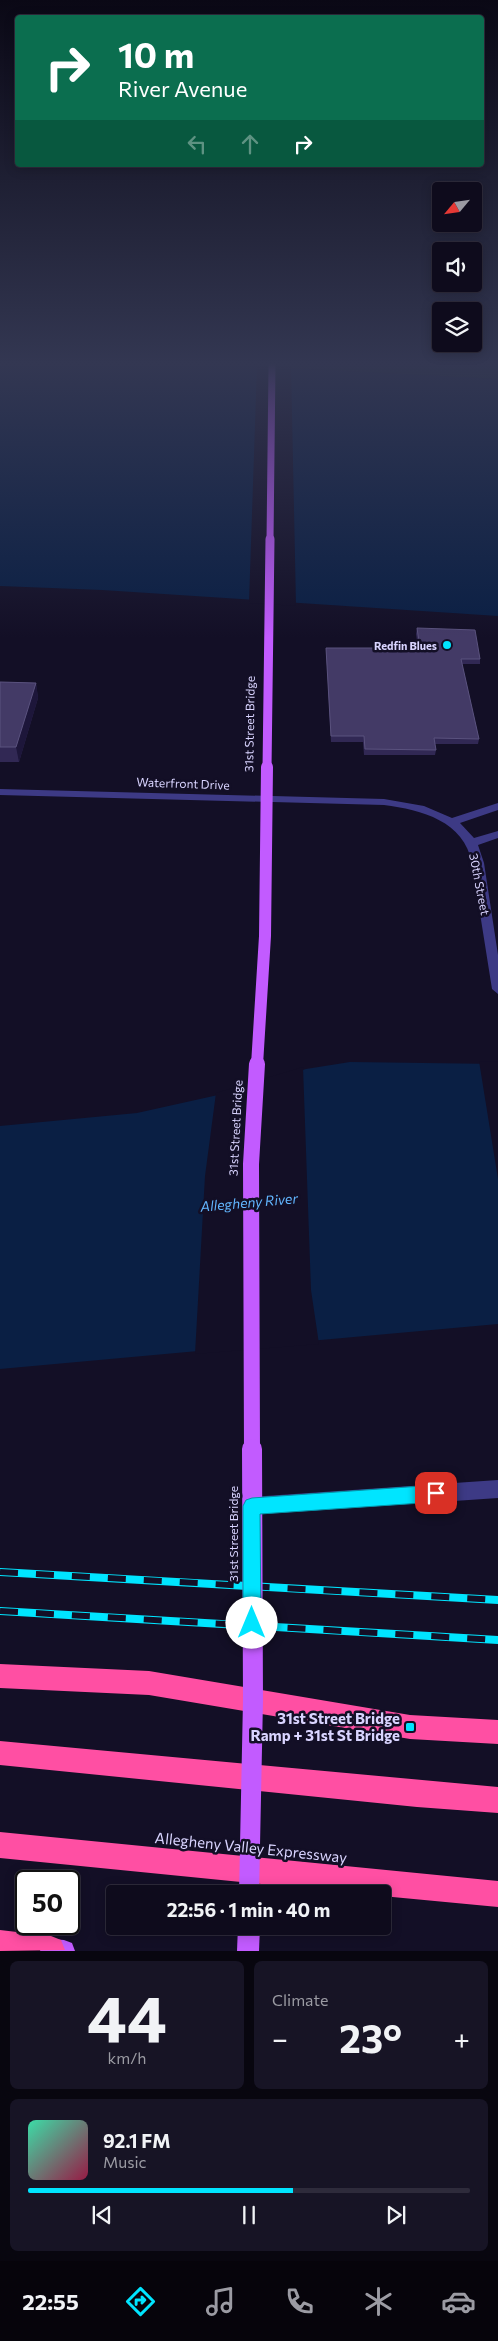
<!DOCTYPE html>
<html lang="en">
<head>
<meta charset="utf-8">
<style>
	:root { --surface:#0e0b1c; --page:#171425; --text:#f1f3f6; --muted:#9b9ba3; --line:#2e2b3b; --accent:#00e5ff }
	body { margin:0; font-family:Commissioner,sans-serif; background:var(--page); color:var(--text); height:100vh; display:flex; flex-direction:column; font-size:19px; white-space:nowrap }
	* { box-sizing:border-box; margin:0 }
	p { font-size:16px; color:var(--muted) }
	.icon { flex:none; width:28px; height:28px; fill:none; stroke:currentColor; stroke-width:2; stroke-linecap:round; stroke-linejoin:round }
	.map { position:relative; height:1951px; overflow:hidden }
	.panel { display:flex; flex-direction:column; gap:10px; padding:10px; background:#08060f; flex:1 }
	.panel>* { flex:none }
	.hud { position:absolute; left:15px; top:15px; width:469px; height:152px; border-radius:5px; box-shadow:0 2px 12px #0003,0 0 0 1px var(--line); background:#0b6e4f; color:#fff; overflow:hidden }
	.needle { width:32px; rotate:241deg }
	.buttons { position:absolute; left:432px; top:182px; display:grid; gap:10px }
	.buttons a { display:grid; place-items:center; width:50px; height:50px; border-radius:5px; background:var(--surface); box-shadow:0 2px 12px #0003,0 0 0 1px var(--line); font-size:25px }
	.speed { position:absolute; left:15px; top:1870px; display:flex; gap:10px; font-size:25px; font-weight:700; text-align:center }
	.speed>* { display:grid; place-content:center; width:65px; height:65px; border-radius:50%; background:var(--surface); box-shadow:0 2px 12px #0003,0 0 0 1px var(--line); line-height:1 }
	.speed .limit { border:2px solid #111; border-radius:8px; background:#fff; color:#111 }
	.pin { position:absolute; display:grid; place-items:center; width:42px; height:42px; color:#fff; margin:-21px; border-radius:10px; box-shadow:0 2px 8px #0006 }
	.me { position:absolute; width:55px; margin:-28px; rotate:0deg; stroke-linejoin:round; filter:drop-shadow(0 0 4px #0008) }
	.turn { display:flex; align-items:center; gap:18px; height:105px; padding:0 20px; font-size:22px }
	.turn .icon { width:65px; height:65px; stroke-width:2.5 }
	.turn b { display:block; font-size:35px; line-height:42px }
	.lanes { display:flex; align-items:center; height:48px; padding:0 20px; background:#0003; justify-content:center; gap:25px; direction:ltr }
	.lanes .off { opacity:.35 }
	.big { font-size:38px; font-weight:700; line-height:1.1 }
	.panel .tile { flex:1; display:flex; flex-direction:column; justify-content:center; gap:8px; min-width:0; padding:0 18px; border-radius:8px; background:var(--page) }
	.panel .dial { align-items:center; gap:0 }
	.dial b { font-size:65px; line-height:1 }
	.song { display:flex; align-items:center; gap:15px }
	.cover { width:60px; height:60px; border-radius:8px; background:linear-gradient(135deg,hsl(160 70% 55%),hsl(340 70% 35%)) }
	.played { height:5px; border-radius:2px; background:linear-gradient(90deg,var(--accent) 60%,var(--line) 60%) }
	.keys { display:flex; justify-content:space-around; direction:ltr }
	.heat { display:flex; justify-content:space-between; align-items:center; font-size:28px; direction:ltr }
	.panel .tiles { flex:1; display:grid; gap:10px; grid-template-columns:1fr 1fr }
	.tile:last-child { grid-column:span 2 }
	.trip { position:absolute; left:106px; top:1885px; width:285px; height:50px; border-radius:5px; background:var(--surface); box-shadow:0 2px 12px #0003,0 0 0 1px var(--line); font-weight:700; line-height:50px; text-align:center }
	.tabs { display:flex; height:80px; justify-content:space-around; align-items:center; background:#06040b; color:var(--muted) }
	.tabs .icon { width:35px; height:35px }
	.tabs .selected { color:var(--accent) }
	.tabs b { font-size:22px; color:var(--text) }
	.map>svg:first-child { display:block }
	.green { fill:#12302f }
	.water { fill:#0a1f44 }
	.pier { fill:#130f26 }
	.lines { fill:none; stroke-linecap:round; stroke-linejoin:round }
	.minor { fill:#3d3a85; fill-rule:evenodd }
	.major { fill:#c25bff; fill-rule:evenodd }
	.highway { fill:#ff4fa3; fill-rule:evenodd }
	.rail-casing { stroke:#00e5ff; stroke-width:8 }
	.rail { stroke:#130f26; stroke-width:6; stroke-dasharray:18; stroke-linecap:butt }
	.major-bridge-far4 { stroke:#c25bff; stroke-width:7 }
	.major-bridge-far3 { stroke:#c25bff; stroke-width:9 }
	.major-bridge-far2 { stroke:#c25bff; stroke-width:12 }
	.major-bridge-far1 { stroke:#c25bff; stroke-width:16 }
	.major-bridge { stroke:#c25bff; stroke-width:20 }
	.wall { fill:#312854 }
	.shaded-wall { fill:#1d163a }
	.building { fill:#433a66; stroke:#5a527e }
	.route { fill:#00e5ff; stroke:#0095a6 }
	.poi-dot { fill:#00e5ff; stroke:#130f26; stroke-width:2 }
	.labels { text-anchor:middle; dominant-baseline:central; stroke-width:5; stroke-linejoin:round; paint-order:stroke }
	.far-poi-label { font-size:11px; font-weight:bold; fill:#d9d4ff; stroke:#130f26; text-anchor:end }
	.street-label { font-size:12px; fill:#d9d4ff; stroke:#130f26 }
	.water-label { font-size:14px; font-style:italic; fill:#62b6ff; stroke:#130f26 }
	.near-poi-label { font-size:15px; font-weight:bold; fill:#d9d4ff; stroke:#130f26; text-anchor:end }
	.near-street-label { font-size:15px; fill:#d9d4ff; stroke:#130f26 }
</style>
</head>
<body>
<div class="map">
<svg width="498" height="1951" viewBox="0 0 498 1951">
	<rect width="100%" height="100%" fill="#130f26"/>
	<!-- green -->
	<path class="green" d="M228 365H498V379Z"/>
	<!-- water -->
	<g class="water">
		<path d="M0 365H228L498 379V616L102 590 0 586Z"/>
		<path d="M350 1062 498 1064V1324L0 1369V1126L137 1113 218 1095 306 1069Z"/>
	</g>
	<!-- pier -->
	<g class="pier">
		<path d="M257 365 291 366 296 606 249 603Z"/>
		<path d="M479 1061 498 1062V1179Z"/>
		<path d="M303 1067 311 1290 319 1344 195 1354 205 1176 216 1093Z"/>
	</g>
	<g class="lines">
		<!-- minor -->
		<g class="minor">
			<path d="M0 789 384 799 424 806 452 818 498 803V810L460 823 474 838 498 831V838L478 845 484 863 498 955V994L492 989 472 863C464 821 422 810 384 805L0 795Z"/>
			<path d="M498 1480V1498L252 1515 246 1512 243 1506 246 1500 252 1497Z"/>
		</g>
		<!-- major -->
		<g class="major">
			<path d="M238 1926H260L259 1951H237Z"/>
			<path d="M51 1939 64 1940 72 1943 75 1951H40L43 1942Z"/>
		</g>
		<!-- highway -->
		<g class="highway">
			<path d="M0 1664 149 1671 410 1715 498 1720V1744L410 1739 149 1695 0 1688Z"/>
			<path d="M0 1741 498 1787V1813L417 1807 0 1765Z"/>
			<path d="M0 1832 498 1881V1907L382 1896V1894H361L0 1858Z"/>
			<path d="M0 1930 51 1936 61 1940 65 1950 0 1951Z"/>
		</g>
		<defs>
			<g id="rail">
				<path d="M0 1572 498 1600"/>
				<path d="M0 1611 498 1640"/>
			</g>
		</defs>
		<!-- rail casing -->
		<use href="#rail" class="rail-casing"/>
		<!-- rail -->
		<use href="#rail" class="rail"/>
		<!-- major-bridge-far4 -->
		<path class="major-bridge-far4" d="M270 541 272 365"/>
		<!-- major-bridge-far3 -->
		<path class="major-bridge-far3" d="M267 769 270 539"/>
		<!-- major-bridge-far2 -->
		<path class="major-bridge-far2" d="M257 1065 265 936 267 767"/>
		<!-- major-bridge-far1 -->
		<path class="major-bridge-far1" d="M252 1450 251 1164 257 1064"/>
		<!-- major-bridge -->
		<path class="major-bridge" d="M249 1894 253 1700 252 1449"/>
	</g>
	<!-- wall -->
	<g class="wall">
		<path d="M417 628 480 659V664H462L479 739 478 744H435L436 750 435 755H364L363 742H331L326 648H418L416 634Z"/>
		<path d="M0 682 36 683 38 698 19 762H0Z"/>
	</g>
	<!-- shaded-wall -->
	<path class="shaded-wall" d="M36 683 38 698 19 762 16 747Z"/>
	<!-- building -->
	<g class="building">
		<path d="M417 628 475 630 480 659H461L479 739 434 738 436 750 365 749 364 736H331L326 648H420Z"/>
		<path d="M0 682 36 683 16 747H0Z"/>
	</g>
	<!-- sky -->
	<linearGradient id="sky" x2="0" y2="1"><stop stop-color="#0a0815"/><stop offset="0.57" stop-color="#333752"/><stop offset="1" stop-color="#333752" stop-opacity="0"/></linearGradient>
	<rect width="498" height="638" fill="url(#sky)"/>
	<!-- route -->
	<path class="route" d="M436 1485 441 1488 444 1493 441 1499 436 1502 260 1514 261 1623 258 1629 252 1632 246 1629 243 1623V1506L246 1500 252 1498Z"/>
	<!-- markers -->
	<g class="poi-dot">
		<circle cx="447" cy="645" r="5"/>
		<rect x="405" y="1722" width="10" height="10" rx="2.5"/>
	</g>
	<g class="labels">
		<!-- far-poi labels -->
		<g class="far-poi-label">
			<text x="437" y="645">Redfin Blues</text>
		</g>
		<!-- street labels -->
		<g class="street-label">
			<text transform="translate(249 724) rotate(-89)">31st Street Bridge</text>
			<text transform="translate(183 783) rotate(2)">Waterfront Drive</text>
			<text transform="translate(480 884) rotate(79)">30th Street</text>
			<text transform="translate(235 1128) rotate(-87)">31st Street Bridge</text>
			<text transform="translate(233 1534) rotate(-90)">31st Street Bridge</text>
		</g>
		<!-- water labels -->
		<g class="water-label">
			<text transform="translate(249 1202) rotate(-5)">Allegheny River</text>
		</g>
		<!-- near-poi labels -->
		<g class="near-poi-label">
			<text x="400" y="1718">31st Street Bridge<tspan x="400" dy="17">Ramp + 31st St Bridge</tspan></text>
		</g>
		<!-- near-street labels -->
		<g class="near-street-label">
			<text transform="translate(251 1847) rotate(6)">Allegheny Valley Expressway</text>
		</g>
	</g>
</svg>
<div class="buttons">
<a><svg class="needle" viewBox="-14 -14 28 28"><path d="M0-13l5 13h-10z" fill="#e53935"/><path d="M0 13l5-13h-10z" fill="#9b9ba3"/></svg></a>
<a><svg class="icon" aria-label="sound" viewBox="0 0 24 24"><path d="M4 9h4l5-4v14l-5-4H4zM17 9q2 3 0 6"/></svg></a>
<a><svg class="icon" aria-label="layers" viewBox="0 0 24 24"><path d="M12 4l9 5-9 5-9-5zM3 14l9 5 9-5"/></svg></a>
</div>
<div class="speed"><div class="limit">50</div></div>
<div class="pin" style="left:436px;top:1493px;background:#d93025"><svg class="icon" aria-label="arrive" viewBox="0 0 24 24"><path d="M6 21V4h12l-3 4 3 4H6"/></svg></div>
<svg class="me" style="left:252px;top:1623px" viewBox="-20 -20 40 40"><circle r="19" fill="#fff"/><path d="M0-13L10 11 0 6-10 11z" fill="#00e5ff"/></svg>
<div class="trip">22:56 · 1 min · 40 m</div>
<div class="hud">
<div class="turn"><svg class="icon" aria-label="right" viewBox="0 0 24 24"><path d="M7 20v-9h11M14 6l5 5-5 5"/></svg><div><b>10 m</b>River Avenue</div></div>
<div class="lanes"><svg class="icon off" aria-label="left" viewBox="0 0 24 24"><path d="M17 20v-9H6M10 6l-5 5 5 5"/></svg><svg class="icon off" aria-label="ahead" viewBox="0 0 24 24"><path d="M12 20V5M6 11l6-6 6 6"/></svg><svg class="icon" aria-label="right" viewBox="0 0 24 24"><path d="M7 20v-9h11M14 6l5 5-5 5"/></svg></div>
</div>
</div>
<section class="panel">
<div class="tiles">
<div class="tile dial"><b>44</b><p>km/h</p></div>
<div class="tile"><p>Climate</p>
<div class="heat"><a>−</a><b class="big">23°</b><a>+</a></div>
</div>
<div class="tile">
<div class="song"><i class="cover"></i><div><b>92.1 FM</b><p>Music</p></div></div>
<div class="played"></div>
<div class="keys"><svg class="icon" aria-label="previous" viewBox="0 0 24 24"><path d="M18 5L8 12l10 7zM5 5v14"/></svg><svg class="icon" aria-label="pause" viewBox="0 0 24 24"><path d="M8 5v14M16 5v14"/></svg><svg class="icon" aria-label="next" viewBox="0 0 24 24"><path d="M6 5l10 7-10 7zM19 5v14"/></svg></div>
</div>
</div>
</section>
<nav class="tabs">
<b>22:55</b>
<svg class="icon selected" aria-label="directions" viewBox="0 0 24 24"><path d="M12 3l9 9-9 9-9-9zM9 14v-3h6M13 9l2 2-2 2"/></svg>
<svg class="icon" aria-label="music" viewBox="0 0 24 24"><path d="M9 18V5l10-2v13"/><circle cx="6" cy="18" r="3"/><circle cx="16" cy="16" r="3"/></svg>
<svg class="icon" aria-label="phone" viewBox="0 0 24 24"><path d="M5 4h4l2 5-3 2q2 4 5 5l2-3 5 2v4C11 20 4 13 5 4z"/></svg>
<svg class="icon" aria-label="climate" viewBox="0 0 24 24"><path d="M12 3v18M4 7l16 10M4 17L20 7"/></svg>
<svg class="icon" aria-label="car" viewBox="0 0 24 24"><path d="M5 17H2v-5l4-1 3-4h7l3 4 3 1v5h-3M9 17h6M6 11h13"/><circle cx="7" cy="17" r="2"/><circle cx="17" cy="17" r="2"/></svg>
</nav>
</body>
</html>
